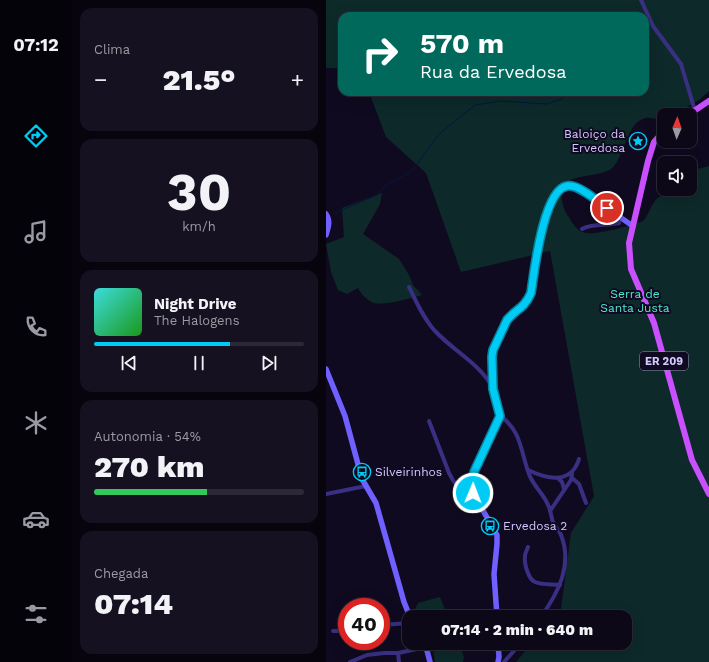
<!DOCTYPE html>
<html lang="pt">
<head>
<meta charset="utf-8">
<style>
	:root { --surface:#0c0818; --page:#151121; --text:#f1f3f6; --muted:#9a9aa2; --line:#2c2937; --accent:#00cbf4 }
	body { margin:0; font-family:"Work Sans",sans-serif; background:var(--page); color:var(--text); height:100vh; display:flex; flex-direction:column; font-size:15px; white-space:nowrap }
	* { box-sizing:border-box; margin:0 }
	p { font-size:13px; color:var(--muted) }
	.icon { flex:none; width:22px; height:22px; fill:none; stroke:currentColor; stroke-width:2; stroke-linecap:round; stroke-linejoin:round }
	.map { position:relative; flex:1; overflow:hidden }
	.panel { display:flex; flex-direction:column; gap:8px; padding:8px; background:#07040d; width:254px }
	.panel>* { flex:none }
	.hud { position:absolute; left:12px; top:12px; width:311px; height:84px; border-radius:12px; box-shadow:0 4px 16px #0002,0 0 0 1px var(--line); background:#00695c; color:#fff; overflow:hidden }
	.needle { width:26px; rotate:2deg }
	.buttons { position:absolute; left:331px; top:108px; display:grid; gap:8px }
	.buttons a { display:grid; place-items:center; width:40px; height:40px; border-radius:8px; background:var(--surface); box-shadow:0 4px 16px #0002,0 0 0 1px var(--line); font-size:20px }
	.speed { position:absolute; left:12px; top:598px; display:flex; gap:8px; font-size:20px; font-weight:700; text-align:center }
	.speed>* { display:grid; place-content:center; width:52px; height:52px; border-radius:50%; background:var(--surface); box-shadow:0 4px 16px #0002,0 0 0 1px var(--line); line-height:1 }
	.speed .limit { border:6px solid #d22; background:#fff; color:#111 }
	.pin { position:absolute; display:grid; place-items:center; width:34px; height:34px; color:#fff; margin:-17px; border:2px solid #fff; border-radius:50%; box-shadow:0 1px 4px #0007 }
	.me { position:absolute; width:44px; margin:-22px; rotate:1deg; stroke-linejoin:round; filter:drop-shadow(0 0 3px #0008) }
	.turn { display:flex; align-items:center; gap:14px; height:84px; padding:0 16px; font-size:18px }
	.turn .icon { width:52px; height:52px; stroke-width:2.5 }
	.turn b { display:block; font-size:28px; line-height:34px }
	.big { font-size:30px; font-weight:800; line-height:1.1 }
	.panel .widget { flex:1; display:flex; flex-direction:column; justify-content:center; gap:6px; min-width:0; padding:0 14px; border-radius:12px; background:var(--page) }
	.panel .dial { align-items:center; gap:0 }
	.dial b { font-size:52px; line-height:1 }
	.song { display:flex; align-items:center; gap:12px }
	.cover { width:48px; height:48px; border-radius:6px; background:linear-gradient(135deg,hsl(180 70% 55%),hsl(120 70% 35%)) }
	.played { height:4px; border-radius:2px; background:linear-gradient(90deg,var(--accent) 65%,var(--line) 65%) }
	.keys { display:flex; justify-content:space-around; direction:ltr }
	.heat { display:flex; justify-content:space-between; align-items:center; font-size:22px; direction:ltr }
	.charge { height:6px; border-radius:3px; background:linear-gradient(90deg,#34c759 54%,var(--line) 0) }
	.trip { position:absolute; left:76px; top:610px; width:230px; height:40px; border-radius:12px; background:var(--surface); box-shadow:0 4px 16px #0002,0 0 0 1px var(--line); font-weight:800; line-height:40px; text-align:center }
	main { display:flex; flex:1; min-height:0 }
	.menu { display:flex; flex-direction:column; width:72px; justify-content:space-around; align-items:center; background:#05030a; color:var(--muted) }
	.menu .icon { width:28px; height:28px }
	.menu .selected { color:var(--accent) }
	.menu b { font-size:18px; color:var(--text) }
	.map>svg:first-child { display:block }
	.green { fill:#0d292a }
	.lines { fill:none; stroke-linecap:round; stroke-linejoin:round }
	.stream { stroke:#04163f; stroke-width:1 }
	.street { stroke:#393084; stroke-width:4 }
	.secondary { stroke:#6f60ff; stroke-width:5.5 }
	.primary { stroke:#ca50ff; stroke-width:6 }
	.route-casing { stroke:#00849f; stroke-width:10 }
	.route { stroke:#00cbf4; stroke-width:7 }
	.labels { text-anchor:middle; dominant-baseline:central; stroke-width:4; stroke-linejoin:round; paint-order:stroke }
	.shield { fill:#100a20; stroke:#9890bc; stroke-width:1 }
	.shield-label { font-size:11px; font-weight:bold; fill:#d3c9ff }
	.poi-label { font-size:12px; fill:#d3c9ff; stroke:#100a20; text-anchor:start }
	.park-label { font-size:12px; fill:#4aeacd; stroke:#100a20 }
</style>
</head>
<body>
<main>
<nav class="menu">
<b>07:12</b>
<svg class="icon selected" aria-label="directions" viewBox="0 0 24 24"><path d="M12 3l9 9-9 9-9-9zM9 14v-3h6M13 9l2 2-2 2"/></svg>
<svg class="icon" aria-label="music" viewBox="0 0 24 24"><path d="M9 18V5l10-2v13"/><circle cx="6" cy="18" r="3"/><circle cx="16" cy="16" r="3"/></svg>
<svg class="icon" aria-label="phone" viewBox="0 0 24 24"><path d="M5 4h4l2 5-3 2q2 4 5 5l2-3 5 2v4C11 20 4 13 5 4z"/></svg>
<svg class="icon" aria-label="climate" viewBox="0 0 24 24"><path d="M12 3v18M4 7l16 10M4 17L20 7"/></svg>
<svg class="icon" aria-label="car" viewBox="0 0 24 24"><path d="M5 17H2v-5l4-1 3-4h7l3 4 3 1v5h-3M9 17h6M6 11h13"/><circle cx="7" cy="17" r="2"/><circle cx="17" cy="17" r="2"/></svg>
<svg class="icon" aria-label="filters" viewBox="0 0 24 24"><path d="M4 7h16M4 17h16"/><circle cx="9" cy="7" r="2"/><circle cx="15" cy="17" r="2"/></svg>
</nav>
<section class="panel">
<div class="widget"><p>Clima</p>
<div class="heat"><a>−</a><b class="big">21.5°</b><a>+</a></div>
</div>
<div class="widget dial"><b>30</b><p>km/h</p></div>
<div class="widget">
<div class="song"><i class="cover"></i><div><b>Night Drive</b><p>The Halogens</p></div></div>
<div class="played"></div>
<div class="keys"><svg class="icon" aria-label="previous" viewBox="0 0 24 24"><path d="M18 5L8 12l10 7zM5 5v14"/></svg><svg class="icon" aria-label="pause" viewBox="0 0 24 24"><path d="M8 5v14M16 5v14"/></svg><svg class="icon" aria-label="next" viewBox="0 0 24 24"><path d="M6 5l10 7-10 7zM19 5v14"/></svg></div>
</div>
<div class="widget"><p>Autonomia · 54%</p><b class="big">270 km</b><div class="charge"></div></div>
<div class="widget"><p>Chegada</p><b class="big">07:14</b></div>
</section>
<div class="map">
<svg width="383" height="662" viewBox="0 0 383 662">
	<rect width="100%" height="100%" fill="#100a20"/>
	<!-- green -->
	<g class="green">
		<path d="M0 0H383V91L373 100 346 115H338V119C332 121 326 117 320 118 300 121 298 160 285 169 272 178 244 173 238 187 234 196 236 204 240 213 244 218 247 226 253 230 254 231 258 233 261 233 269 235 309 225 317 221 324 214 325 202 333 197 340 193 348 196 354 189H364V171L383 166V662H190L206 643H299V617H228L235 609 245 533 268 496 224 251 135 272 100 173 60 137 43 92H319V16H16V68H0Z"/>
		<path d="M56 193 54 204 37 234 73 259 83 275 87 285 96 295C86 298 57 306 48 303 41 300 35 294 32 288L21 294 12 290 5 272 0 244 18 237 16 208Z"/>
		<path d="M114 597 122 617H93L89 610 92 603Z"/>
		<path d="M106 643H133L138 657 137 662H109Z"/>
	</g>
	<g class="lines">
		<!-- stream -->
		<path class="stream" d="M9 213 51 195 59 186 86 171 113 134 149 105 175 101 221 104 236 99 242 92"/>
		<!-- street -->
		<g class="street">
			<path d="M315 0 327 26 355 64 369 111"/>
			<path d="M256 229C266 223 281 226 293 223L294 218"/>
			<path d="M83 287C90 301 98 320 110 332 129 352 153 363 167 388"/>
			<path d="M174 416C195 429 195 453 203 474 207 486 218 494 222 505 225 510 225 517 227 522 229 527 234 531 235 535 247 565 232 593 215 617"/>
			<path d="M103 421 123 473 128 482 154 507"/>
			<path d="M202 470C221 479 245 485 253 459"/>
			<path d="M232 478 236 482 238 489"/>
			<path d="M246 478 253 484 260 503"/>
			<path d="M0 494 40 486"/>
			<path d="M224 511 245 480 246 473"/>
			<path d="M202 547C201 550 199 553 199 556 198 563 202 579 209 582 216 585 226 584 234 585"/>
			<path d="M55 625 83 623"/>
			<path d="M7 631H21"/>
			<path d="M72 653 73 662"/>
			<path d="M24 662 41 655 58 653H72L91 649 100 646"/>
			<path d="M178 662 195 643"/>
		</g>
		<!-- secondary -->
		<g class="secondary">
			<path d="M0 214C5 221 2 228 0 235"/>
			<path d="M0 369 19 416 36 479 50 503 78 602 84 617"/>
			<path d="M171 617 168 574 171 544V535L147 493 145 486 148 472 174 416 167 389 166 357 167 350 181 320C187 312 196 309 201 301 208 290 208 272 209 259 211 244 224 184 245 186 257 188 294 218 307 226"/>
			<path d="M99 643 104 662"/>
			<path d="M172 662 173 657 172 643"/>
		</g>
		<!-- primary -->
		<g class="primary">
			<path d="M362 115 383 101"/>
			<path d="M338 131 328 142 322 161 303 243 305 269 328 323 366 460 383 494"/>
		</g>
	</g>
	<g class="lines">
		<defs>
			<path id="route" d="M147 493 145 486 148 472 174 416 167 389 166 357 167 350 181 320C190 309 198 309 205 293 208 273 217 190 241 186 253 184 272 202 281 208"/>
		</defs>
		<!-- route casing -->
		<use href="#route" class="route-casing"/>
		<!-- route -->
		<use href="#route" class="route"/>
	</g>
	<!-- icons -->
	<defs>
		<symbol id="sight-ring" viewBox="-11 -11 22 22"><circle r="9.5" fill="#100a20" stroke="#00cbf4" stroke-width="1.5"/><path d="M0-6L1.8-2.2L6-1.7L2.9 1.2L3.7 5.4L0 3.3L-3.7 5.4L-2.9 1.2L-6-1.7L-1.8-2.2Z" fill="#00cbf4"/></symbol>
		<symbol id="bus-ring" viewBox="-11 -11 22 22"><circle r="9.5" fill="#100a20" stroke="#00cbf4" stroke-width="1.5"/><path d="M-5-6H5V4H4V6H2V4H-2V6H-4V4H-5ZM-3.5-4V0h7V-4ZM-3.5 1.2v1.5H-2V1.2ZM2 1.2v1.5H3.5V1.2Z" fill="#00cbf4"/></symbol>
	</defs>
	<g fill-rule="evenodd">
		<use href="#sight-ring" x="302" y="131" width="20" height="20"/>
		<use href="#bus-ring" x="26" y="462" width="20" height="20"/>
		<use href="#bus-ring" x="154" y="516" width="20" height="20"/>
	</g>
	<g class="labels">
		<!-- shield labels -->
		<rect class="shield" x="314" y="352" width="48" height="18" rx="3"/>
		<g class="shield-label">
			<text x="338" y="361">ER 209</text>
		</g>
		<!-- poi labels -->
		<g class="poi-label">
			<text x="299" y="134" text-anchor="end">Baloiço da<tspan x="299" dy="14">Ervedosa</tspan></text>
			<text x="49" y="472">Silveirinhos</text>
			<text x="177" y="526">Ervedosa 2</text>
		</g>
		<!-- park labels -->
		<g class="park-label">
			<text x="309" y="294">Serra de<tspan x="309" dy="14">Santa Justa</tspan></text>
		</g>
	</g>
</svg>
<div class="buttons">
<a><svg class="needle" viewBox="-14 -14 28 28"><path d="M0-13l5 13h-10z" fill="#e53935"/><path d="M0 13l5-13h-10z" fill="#9a9aa2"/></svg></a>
<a><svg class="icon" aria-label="sound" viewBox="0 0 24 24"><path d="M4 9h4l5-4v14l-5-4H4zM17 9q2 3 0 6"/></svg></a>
</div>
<div class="speed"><div class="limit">40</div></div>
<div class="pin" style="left:281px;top:208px;background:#d93025"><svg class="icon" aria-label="arrive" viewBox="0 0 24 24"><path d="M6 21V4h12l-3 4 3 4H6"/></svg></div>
<svg class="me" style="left:147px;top:493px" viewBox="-20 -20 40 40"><circle r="17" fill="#00cbf4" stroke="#fff" stroke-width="3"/><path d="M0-11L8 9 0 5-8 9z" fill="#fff"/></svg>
<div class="trip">07:14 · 2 min · 640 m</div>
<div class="hud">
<div class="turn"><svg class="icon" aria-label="right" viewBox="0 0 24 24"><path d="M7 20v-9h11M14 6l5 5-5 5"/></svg><div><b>570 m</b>Rua da Ervedosa</div></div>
</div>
</div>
</main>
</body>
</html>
